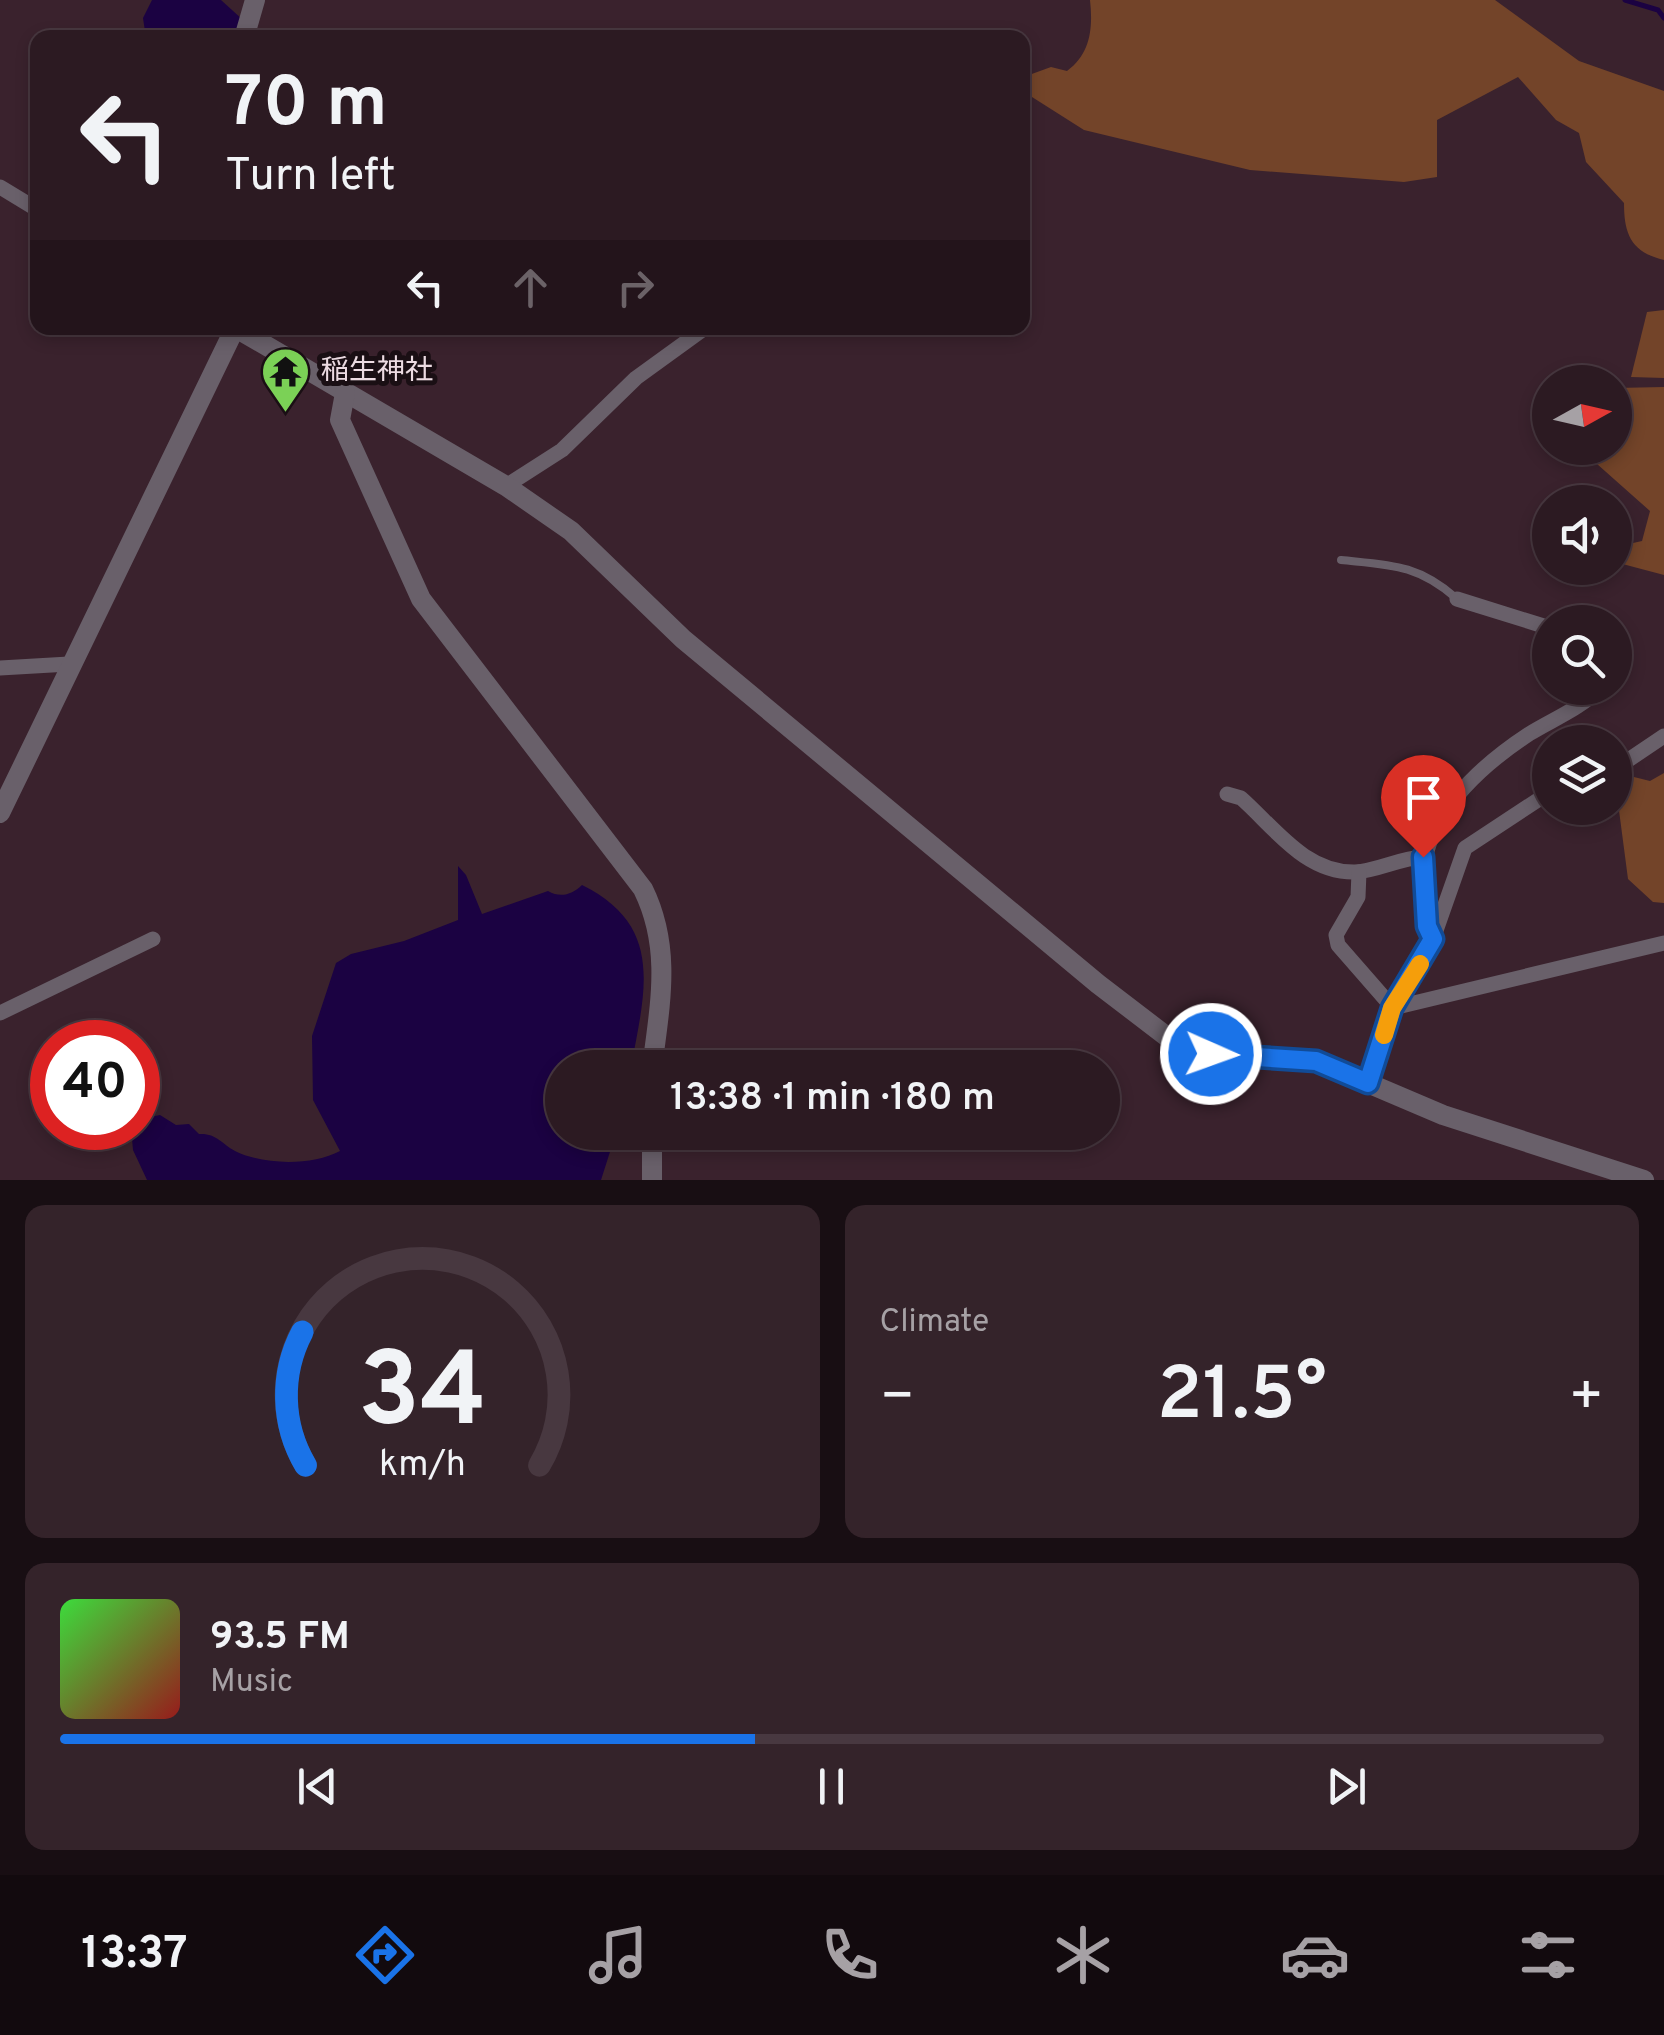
<!DOCTYPE html>
<html lang="en">
<head>
<meta charset="utf-8">
<style>
	:root { --surface:#2c1a22; --page:#34232a; --text:#f1f3f6; --muted:#a6a1a5; --line:#483840; --accent:#1a73e8 }
	body { margin:0; font-family:Overpass,"Noto Sans JP",sans-serif; background:var(--page); color:var(--text); height:100vh; display:flex; flex-direction:column; font-size:38px; white-space:nowrap }
	* { box-sizing:border-box; margin:0 }
	p { font-size:32px; color:var(--muted) }
	.icon { flex:none; width:55px; height:55px; fill:none; stroke:currentColor; stroke-width:2; stroke-linecap:round; stroke-linejoin:round }
	.map { position:relative; height:1180px; overflow:hidden }
	.details { display:flex; flex-direction:column; gap:25px; padding:25px; background:#180e13; flex:1 }
	.details>* { flex:none }
	.hud { position:absolute; left:30px; top:30px; width:1000px; height:305px; border-radius:20px; box-shadow:0 5px 15px #0003,0 0 0 2px var(--line); background:#2c1a22; color:var(--text); overflow:hidden }
	.needle { width:65px; rotate:82deg }
	.tools { position:absolute; left:1532px; top:365px; display:grid; gap:20px }
	.tools a { display:grid; place-items:center; width:100px; height:100px; border-radius:50%; background:var(--surface); box-shadow:0 5px 15px #0003,0 0 0 2px var(--line); font-size:50px }
	.speed { position:absolute; left:30px; top:1020px; display:flex; gap:20px; font-size:50px; font-weight:700; text-align:center }
	.speed>* { display:grid; place-content:center; width:130px; height:130px; border-radius:50%; background:var(--surface); box-shadow:0 5px 15px #0003,0 0 0 2px var(--line); line-height:1 }
	.speed .limit { border:15px solid #d22; background:#fff; color:#111 }
	.pin { position:absolute; display:grid; place-items:center; width:85px; height:85px; color:#fff; margin:-102px -42px; border-radius:50% 50% 50% 0; rotate:-45deg; box-shadow:0 0 10px #0007 }
	.pin .icon { rotate:45deg }
	.me { position:absolute; width:110px; margin:-55px; rotate:92deg; stroke-linejoin:round; filter:drop-shadow(0 0 8px #0008) }
	.turn { display:flex; align-items:center; gap:35px; height:210px; padding:0 30px; font-size:45px }
	.turn .icon { width:130px; height:130px; stroke-width:2.5 }
	.turn b { display:block; font-size:70px; line-height:85px }
	.lanes { display:flex; align-items:center; height:95px; padding:0 30px; background:#0003; justify-content:center; gap:50px; direction:ltr }
	.lanes .off { opacity:.35 }
	.big { font-size:75px; font-weight:600; line-height:1.1 }
	.details .card { flex:1; display:flex; flex-direction:column; justify-content:center; gap:15px; min-width:0; padding:0 35px; border-radius:20px; background:var(--page) }
	.details .dial { align-items:center; gap:0 }
	.dial svg { height:260px; overflow:visible; fill:none; stroke:var(--line); stroke-width:7; stroke-linecap:round; text-anchor:middle }
	.dial text { fill:var(--text); stroke:none }
	.song { display:flex; align-items:center; gap:30px }
	.cover { width:120px; height:120px; border-radius:15px; background:linear-gradient(135deg,hsl(120 70% 55%),hsl(0 70% 35%)) }
	.played { height:10px; border-radius:5px; background:linear-gradient(90deg,var(--accent) 45%,var(--line) 45%) }
	.keys { display:flex; justify-content:space-around; direction:ltr }
	.heat { display:flex; justify-content:space-between; align-items:center; font-size:55px; direction:ltr }
	.details .tiles { flex:1; display:grid; gap:25px; grid-template-columns:1fr 1fr }
	.card:last-child { grid-column:span 2 }
	.trip { position:absolute; left:545px; top:1050px; width:575px; height:100px; border-radius:50px; background:var(--surface); box-shadow:0 5px 15px #0003,0 0 0 2px var(--line); font-weight:600; line-height:100px; text-align:center }
	.tab-bar { display:flex; height:160px; justify-content:space-around; align-items:center; background:#120a0e; color:var(--muted) }
	.tab-bar .icon { width:70px; height:70px }
	.tab-bar .on { color:var(--accent) }
	.tab-bar b { font-size:45px; color:var(--text) }
	.map>svg:first-child { display:block }
	.green { fill:#734429 }
	.water { fill:#1b0242 }
	.lines { fill:none; stroke-linecap:round; stroke-linejoin:round }
	.stream { stroke:#1b0242; stroke-width:5 }
	.service { stroke:#69606a; stroke-width:8 }
	.minor { stroke:#69606a; stroke-width:15 }
	.tertiary { stroke:#69606a; stroke-width:20 }
	.route-casing { stroke:#114b97; stroke-width:25 }
	.route { stroke:#1a73e8; stroke-width:18 }
	.slow { stroke:#f59e0b; stroke-width:18 }
	.labels { text-anchor:middle; dominant-baseline:central; stroke-width:10; stroke-linejoin:round; paint-order:stroke }
	.poi-label { font-size:28px; fill:#ecdbe2; stroke:#1a0f14; text-anchor:start }
</style>
</head>
<body>
<div class="map">
<svg width="1664" height="1180" viewBox="0 0 1664 1180">
	<rect width="100%" height="100%" fill="#3a222d"/>
	<!-- green -->
	<g class="green">
		<path d="M1090 0H1495L1579 61 1664 91V260C1631 252 1624 234 1624 203L1586 162 1579 133 1556 120 1518 77 1437 120V177L1404 182 1250 170 1084 130 1032 97 1029 75 1051 67 1067 71C1091 54 1093 27 1090 0Z"/>
		<path d="M1664 310V378L1631 377 1647 312Z"/>
		<path d="M1664 387V575L1615 562V547L1642 541 1650 511 1579 448H1615V388Z"/>
		<path d="M1664 773V903L1653 902 1628 879 1615 780 1630 776 1650 781Z"/>
	</g>
	<!-- water -->
	<g class="water">
		<path d="M152 0H221L243 20 238 37 146 38 143 18Z"/>
		<path d="M458 866 466 875 482 914 548 891C560 898 572 895 582 885 665 926 645 991 631 1067L562 1068V1132L616 1133 601 1180H147L133 1150 131 1128H138L140 1119 160 1115 176 1125 189 1124 199 1134C216 1133 221 1143 235 1151 263 1165 312 1166 340 1151L313 1100 312 1036 336 963 351 954 404 941 458 920Z"/>
	</g>
	<g class="lines">
		<!-- stream -->
		<path class="stream" d="M1625 0 1658 10 1664 18"/>
		<!-- service -->
		<path class="service" d="M1341 560C1390 565 1417 564 1456 598"/>
		<!-- minor -->
		<g class="minor">
			<path d="M0 187 38 210"/>
			<path d="M506 486 562 450 636 378 705 328"/>
			<path d="M1457 599 1550 628"/>
			<path d="M1615 649 1620 660 1615 668"/>
			<path d="M0 668 69 664"/>
			<path d="M1615 769 1664 736"/>
			<path d="M1227 794 1241 798C1275 828 1305 873 1355 872 1377 871 1400 858 1423 857"/>
			<path d="M1359 872 1358 897 1336 935 1338 945 1393 1008"/>
			<path d="M1433 939C1397 848 1456 782 1529 734 1553 719 1580 709 1600 688"/>
			<path d="M1393 1008 1664 943"/>
			<path d="M0 1013 153 939"/>
			<path d="M1368 1083 1393 1008 1433 939 1465 848 1550 792"/>
		</g>
		<!-- tertiary -->
		<g class="tertiary">
			<path d="M244 38 255 0"/>
			<path d="M236 328 506 486 571 531 683 639 1098 984 1183 1049 1316 1061 1443 1115 1644 1180"/>
			<path d="M345 393 340 420 421 599 643 889C672 948 660 1004 652 1068"/>
			<path d="M0 813 235 328"/>
			<path d="M652 1132V1180"/>
		</g>
	</g>
	<g class="lines">
		<defs>
			<path id="route" d="M1211 1054 1316 1061 1368 1083 1392 1008 1433 939 1427 926 1423 857"/>
		</defs>
		<!-- route casing -->
		<use href="#route" class="route-casing"/>
		<!-- route -->
		<use href="#route" class="route"/>
		<!-- slow -->
		<path class="slow" d="M1384 1035 1392 1008 1420 964"/>
	</g>
	<!-- icons -->
	<defs>
		<symbol id="temple-pin" viewBox="-11 -11 22 30"><path d="M0 17L-7.5 6A9.5 9.5 0 1 1 7.5 6Z" fill="#7bd156" stroke="#1a0f14"/><path d="M0-6L5-2H3V0L6.5 2.5H4V6H1.5V3h-3V6H-4V2.5H-6.5L-3 0V-2H-5Z" fill="#111"/></symbol>
	</defs>
	<g fill-rule="evenodd">
		<use href="#temple-pin" x="258" y="344" width="55" height="75"/>
	</g>
	<g class="labels">
		<!-- poi labels -->
		<g class="poi-label">
			<text x="321" y="372">稲生神社</text>
		</g>
	</g>
</svg>
<div class="tools">
<a><svg class="needle" viewBox="-14 -14 28 28"><path d="M0-13l5 13h-10z" fill="#e53935"/><path d="M0 13l5-13h-10z" fill="#a6a1a5"/></svg></a>
<a><svg class="icon" aria-label="sound" viewBox="0 0 24 24"><path d="M4 9h4l5-4v14l-5-4H4zM17 9q2 3 0 6"/></svg></a>
<a><svg class="icon" aria-label="search" viewBox="0 0 24 24"><circle cx="10" cy="10" r="6"/><path d="M15 15l6 6"/></svg></a>
<a><svg class="icon" aria-label="layers" viewBox="0 0 24 24"><path d="M12 4l9 5-9 5-9-5zM3 14l9 5 9-5"/></svg></a>
</div>
<div class="speed"><div class="limit">40</div></div>
<div class="pin" style="left:1423px;top:857px;background:#d93025"><svg class="icon" aria-label="arrive" viewBox="0 0 24 24"><path d="M6 21V4h12l-3 4 3 4H6"/></svg></div>
<svg class="me" style="left:1211px;top:1054px" viewBox="-20 -20 40 40"><circle r="17" fill="#1a73e8" stroke="#fff" stroke-width="3"/><path d="M0-11L8 9 0 5-8 9z" fill="#fff"/></svg>
<div class="trip">13:38 · 1 min · 180 m</div>
<div class="hud">
<div class="turn"><svg class="icon" aria-label="left" viewBox="0 0 24 24"><path d="M17 20v-9H6M10 6l-5 5 5 5"/></svg><div><b>70 m</b>Turn left</div></div>
<div class="lanes"><svg class="icon" aria-label="left" viewBox="0 0 24 24"><path d="M17 20v-9H6M10 6l-5 5 5 5"/></svg><svg class="icon off" aria-label="ahead" viewBox="0 0 24 24"><path d="M12 20V5M6 11l6-6 6 6"/></svg><svg class="icon off" aria-label="right" viewBox="0 0 24 24"><path d="M7 20v-9h11M14 6l5 5-5 5"/></svg></div>
</div>
</div>
<section class="details">
<div class="tiles">
<div class="card dial"><svg viewBox="0 0 100 80">
<path d="M14 69A42 42 0 1 1 86 69"/>
<path d="M14 69A42 42 0 0 1 13 28" stroke="#1a73e8"/>
<text x="50" y="56" font-size="32" font-weight="700">34</text>
<text x="50" y="72" font-size="11">km/h</text>
</svg></div>
<div class="card"><p>Climate</p>
<div class="heat"><a>−</a><b class="big">21.5°</b><a>+</a></div>
</div>
<div class="card">
<div class="song"><i class="cover"></i><div><b>93.5 FM</b><p>Music</p></div></div>
<div class="played"></div>
<div class="keys"><svg class="icon" aria-label="previous" viewBox="0 0 24 24"><path d="M18 5L8 12l10 7zM5 5v14"/></svg><svg class="icon" aria-label="pause" viewBox="0 0 24 24"><path d="M8 5v14M16 5v14"/></svg><svg class="icon" aria-label="next" viewBox="0 0 24 24"><path d="M6 5l10 7-10 7zM19 5v14"/></svg></div>
</div>
</div>
</section>
<nav class="tab-bar">
<b>13:37</b>
<svg class="icon on" aria-label="directions" viewBox="0 0 24 24"><path d="M12 3l9 9-9 9-9-9zM9 14v-3h6M13 9l2 2-2 2"/></svg>
<svg class="icon" aria-label="music" viewBox="0 0 24 24"><path d="M9 18V5l10-2v13"/><circle cx="6" cy="18" r="3"/><circle cx="16" cy="16" r="3"/></svg>
<svg class="icon" aria-label="phone" viewBox="0 0 24 24"><path d="M5 4h4l2 5-3 2q2 4 5 5l2-3 5 2v4C11 20 4 13 5 4z"/></svg>
<svg class="icon" aria-label="climate" viewBox="0 0 24 24"><path d="M12 3v18M4 7l16 10M4 17L20 7"/></svg>
<svg class="icon" aria-label="car" viewBox="0 0 24 24"><path d="M5 17H2v-5l4-1 3-4h7l3 4 3 1v5h-3M9 17h6M6 11h13"/><circle cx="7" cy="17" r="2"/><circle cx="17" cy="17" r="2"/></svg>
<svg class="icon" aria-label="filters" viewBox="0 0 24 24"><path d="M4 7h16M4 17h16"/><circle cx="9" cy="7" r="2"/><circle cx="15" cy="17" r="2"/></svg>
</nav>
</body>
</html>
